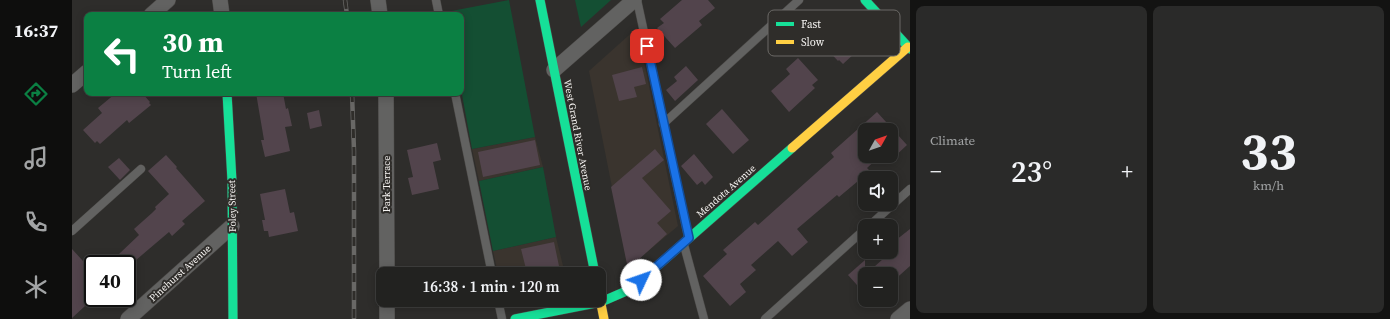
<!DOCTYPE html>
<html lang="en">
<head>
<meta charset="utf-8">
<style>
	:root { --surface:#222220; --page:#2a2a29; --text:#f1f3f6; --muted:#a2a4a5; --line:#3f3f3e; --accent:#0b8043 }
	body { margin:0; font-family:"Source Serif 4",serif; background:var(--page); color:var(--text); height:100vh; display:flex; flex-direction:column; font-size:15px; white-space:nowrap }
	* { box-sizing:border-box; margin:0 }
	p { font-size:13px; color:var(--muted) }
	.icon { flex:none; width:22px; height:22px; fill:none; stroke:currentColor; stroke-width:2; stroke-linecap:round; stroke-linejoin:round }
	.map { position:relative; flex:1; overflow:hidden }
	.panel { display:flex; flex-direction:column; gap:6px; padding:6px; background:#131312; width:480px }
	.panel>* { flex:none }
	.hud { position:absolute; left:12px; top:12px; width:380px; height:84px; border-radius:8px; box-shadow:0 2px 10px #0003,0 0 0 1px var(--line); background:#0b8043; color:#fff; overflow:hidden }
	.needle { width:26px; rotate:50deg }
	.fabs { position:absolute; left:786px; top:123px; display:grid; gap:8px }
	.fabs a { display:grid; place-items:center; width:40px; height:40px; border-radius:8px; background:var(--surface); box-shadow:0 2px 10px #0003,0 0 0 1px var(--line); font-size:20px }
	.speed { position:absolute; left:12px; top:255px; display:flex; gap:8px; font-size:20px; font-weight:700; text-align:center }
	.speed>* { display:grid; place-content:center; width:52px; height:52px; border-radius:50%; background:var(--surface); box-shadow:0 2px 10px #0003,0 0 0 1px var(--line); line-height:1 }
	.speed .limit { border:2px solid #111; border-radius:6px; background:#fff; color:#111 }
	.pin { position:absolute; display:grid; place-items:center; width:34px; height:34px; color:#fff; margin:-17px; border-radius:8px; box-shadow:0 2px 6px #0006 }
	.me { position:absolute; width:44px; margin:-22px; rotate:48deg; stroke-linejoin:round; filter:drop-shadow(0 0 3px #0008) }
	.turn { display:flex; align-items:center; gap:14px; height:84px; padding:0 12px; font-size:18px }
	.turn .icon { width:52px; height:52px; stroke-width:2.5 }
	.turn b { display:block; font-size:28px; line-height:34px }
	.big { font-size:30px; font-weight:600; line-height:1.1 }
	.panel .widget { flex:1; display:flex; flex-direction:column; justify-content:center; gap:6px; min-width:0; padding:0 14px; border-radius:8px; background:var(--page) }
	.panel .dial { align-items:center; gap:0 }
	.dial b { font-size:52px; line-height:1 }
	.heat { display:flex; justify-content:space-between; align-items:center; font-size:22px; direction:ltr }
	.panel .tiles { flex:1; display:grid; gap:6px; grid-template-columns:repeat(2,1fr) }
	.trip { position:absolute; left:304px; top:267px; width:230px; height:40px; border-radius:8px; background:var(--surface); box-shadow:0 2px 10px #0003,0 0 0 1px var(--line); font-weight:600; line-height:40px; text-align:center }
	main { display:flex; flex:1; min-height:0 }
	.menu { display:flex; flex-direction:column; width:72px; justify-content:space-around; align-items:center; background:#0e0e0d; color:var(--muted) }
	.menu .icon { width:28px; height:28px }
	.menu .current { color:var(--accent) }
	.menu b { font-size:18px; color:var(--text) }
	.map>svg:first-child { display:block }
	.built { fill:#3a342e }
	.green { fill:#144f33 }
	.building { fill:#52444c }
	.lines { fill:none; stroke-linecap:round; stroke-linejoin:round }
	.lane-casing { stroke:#4c4a48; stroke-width:9 }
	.street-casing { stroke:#4c4a48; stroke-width:16 }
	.fast-casing { stroke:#4c4a48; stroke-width:10 }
	.slow-casing { stroke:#4c4a48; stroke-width:10 }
	.lane { stroke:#626261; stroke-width:8 }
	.street { stroke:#626261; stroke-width:15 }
	.fast { stroke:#16e098; stroke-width:9 }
	.slow { stroke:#ffcf43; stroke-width:9 }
	.rail-casing { stroke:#696866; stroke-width:4.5 }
	.rail { stroke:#2f2d2a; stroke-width:3; stroke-dasharray:9; stroke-linecap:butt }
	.route-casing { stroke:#114b97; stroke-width:10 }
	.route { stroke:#1a73e8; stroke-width:7 }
	.labels { text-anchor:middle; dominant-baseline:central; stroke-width:4; stroke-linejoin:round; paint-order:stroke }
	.street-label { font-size:10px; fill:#f6f4f2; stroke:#2f2d2a }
	.key { fill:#2f2d2a; stroke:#6b6966; stroke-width:1 }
	.key-label { font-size:11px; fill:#f6f4f2 }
</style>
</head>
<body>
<main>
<nav class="menu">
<b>16:37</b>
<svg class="icon current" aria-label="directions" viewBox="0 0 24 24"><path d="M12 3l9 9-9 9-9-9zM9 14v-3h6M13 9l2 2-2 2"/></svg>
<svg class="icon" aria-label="music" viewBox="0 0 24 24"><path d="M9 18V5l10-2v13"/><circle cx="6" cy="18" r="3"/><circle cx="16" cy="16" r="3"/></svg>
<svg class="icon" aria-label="phone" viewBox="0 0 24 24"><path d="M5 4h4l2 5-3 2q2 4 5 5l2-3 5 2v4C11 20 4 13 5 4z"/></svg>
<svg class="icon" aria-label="climate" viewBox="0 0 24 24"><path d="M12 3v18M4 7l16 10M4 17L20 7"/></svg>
</nav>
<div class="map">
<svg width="838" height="319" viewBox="0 0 838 319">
	<rect width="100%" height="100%" fill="#2e2d2b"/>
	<!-- built -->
	<g class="built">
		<path d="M565 28 606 226 556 268 517 71Z"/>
		<path d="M463 137 471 167 407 181 400 149Z"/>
		<path d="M484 237 493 274H426L421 251Z"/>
	</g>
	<!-- green -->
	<g class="green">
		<path d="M437 0 463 137 400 149 389 89V15H375L374 12Z"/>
		<path d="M503 0H539L509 27Z"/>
		<path d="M471 167 484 237 421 251 407 181Z"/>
	</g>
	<!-- building -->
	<g class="building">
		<path d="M610 0H636L643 8 627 21 630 25 603 48 585 28 592 23 588 19Z"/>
		<path d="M767 33 783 53 771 64 767 60 766 61 752 46Z"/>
		<path d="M726 58 746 80 740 85 743 88 717 112 699 91 718 74 714 69Z"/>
		<path d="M614 66 626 80 603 101 594 90 605 81 602 77Z"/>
		<path d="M570 67 574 84 562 87 565 97 547 101 540 75Z"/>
		<path d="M44 93H70L78 102 77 103 79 105 57 123 55 120 28 144 25 141 23 143 11 130 30 113 26 108Z"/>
		<path d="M184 93H211L214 109 216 108 220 126 213 127 218 151 193 157 189 140H192Z"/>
		<path d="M650 109 677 140 661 154 634 124Z"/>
		<path d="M247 110 250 126 238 129 235 113Z"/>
		<path d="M805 112 835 145 819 160V130H793V156H808L795 168 798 171 767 197 765 195 725 229 736 242 720 256 706 241 679 265 684 270 668 284 674 292 658 306 631 276 655 254 651 250 683 222 686 225 762 157 759 153Z"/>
		<path d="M463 140 468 165 411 177 406 152Z"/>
		<path d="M365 143 369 160 361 162 367 189 340 195 336 178 341 177 335 150Z"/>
		<path d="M583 149 592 160 570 178 599 211 585 223 595 234 556 269 539 187Z"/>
		<path d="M622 154 641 177 633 185 630 181 625 185 609 166Z"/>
		<path d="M94 155 105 167 104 168 133 201 110 221 113 224 100 236 97 232 57 266 47 254 67 235 62 229 80 213 84 209 83 207 97 194 76 171Z"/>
		<path d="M47 158 58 170 48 180 36 167Z"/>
		<path d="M213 189 218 213 222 212 226 231 197 237 196 231H192L190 220H193L188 194Z"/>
		<path d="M838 229V266L819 283V274H794L819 252V244Z"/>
		<path d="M482 242 487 266 480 268 482 274H465L464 271 455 273 449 249Z"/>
		<path d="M0 249 21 272V296L12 304 13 306 0 318Z"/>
		<path d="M793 260V294L776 275Z"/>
	</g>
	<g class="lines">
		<defs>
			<g id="lane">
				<path d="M364 0 367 15"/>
				<path d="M565 0 616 236"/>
				<path d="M383 93 420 274"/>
				<path d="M591 124 727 0"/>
				<path d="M797 226 838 189"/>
				<path d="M0 231 69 169"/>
				<path d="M612 245 632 319"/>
				<path d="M426 300 430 319"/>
				<path d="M693 319 793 229"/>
			</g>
			<g id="street">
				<path d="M148 0 150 15"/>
				<path d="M306 0 308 15"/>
				<path d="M79 15 96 0"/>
				<path d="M482 70 562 0"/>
				<path d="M0 85 15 72"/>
				<path d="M314 93 315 274"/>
				<path d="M315 300V319"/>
				<path d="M56 319 160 226"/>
				<path d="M826 319 838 309"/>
			</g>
			<g id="fast">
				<path d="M468 0 523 274"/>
				<path d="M793 0 838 49"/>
				<path d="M155 93 160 181 161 319"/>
				<path d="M443 319 529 302 559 289 720 148"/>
			</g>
			<g id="slow">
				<path d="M720 148 836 47"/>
				<path d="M527 294 532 319"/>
			</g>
		</defs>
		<!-- lane casing -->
		<use href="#lane" class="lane-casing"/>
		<!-- street casing -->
		<use href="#street" class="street-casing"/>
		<!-- fast casing -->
		<use href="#fast" class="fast-casing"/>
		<!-- slow casing -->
		<use href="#slow" class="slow-casing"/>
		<!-- lane -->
		<use href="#lane" class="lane"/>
		<!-- street -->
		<use href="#street" class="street"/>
		<!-- fast -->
		<use href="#fast" class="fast"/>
		<!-- slow -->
		<use href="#slow" class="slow"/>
		<defs>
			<g id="rail">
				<path d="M273 0 275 15"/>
				<path d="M280 93 282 151V319"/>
			</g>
		</defs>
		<!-- rail casing -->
		<use href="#rail" class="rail-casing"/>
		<!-- rail -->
		<use href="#rail" class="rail"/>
	</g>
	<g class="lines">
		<defs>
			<path id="route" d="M569 280 617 238 575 46"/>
		</defs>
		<!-- route casing -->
		<use href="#route" class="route-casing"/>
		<!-- route -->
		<use href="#route" class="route"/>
	</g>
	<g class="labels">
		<!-- street labels -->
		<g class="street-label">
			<text transform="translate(506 135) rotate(79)">West Grand River Avenue</text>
			<text transform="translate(314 184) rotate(-90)">Park Terrace</text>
			<text transform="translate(654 191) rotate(-41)">Mendota Avenue</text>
			<text transform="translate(160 206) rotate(-91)">Foley Street</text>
			<text transform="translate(108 273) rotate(-42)">Pinehurst Avenue</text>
		</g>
	</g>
	<!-- legend -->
	<rect x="696" y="10" width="132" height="46" rx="6" class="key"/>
	<rect x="704" y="22" width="18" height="4" fill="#16e098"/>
	<rect x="704" y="40" width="18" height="4" fill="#ffcf43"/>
	<g class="key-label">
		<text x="729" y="28">Fast</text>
		<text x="729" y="46">Slow</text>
	</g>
</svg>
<div class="fabs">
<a><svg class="needle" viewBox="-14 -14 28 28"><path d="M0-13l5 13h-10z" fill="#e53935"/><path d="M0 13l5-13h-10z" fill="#a2a4a5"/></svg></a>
<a><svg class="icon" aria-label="sound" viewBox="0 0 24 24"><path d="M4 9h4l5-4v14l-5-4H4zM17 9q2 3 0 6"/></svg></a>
<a>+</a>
<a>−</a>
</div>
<div class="speed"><div class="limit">40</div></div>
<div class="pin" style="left:575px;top:46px;background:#d93025"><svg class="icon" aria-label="arrive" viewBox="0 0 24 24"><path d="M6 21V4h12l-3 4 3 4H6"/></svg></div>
<svg class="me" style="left:569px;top:280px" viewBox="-20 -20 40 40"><circle r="19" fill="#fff"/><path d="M0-13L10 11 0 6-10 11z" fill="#1a73e8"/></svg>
<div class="trip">16:38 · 1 min · 120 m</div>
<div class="hud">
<div class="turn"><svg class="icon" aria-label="left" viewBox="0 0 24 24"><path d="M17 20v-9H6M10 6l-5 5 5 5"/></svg><div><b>30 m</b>Turn left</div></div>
</div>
</div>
<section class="panel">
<div class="tiles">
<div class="widget"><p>Climate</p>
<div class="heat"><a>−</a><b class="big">23°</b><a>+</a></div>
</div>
<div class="widget dial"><b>33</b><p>km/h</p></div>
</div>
</section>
</main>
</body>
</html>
